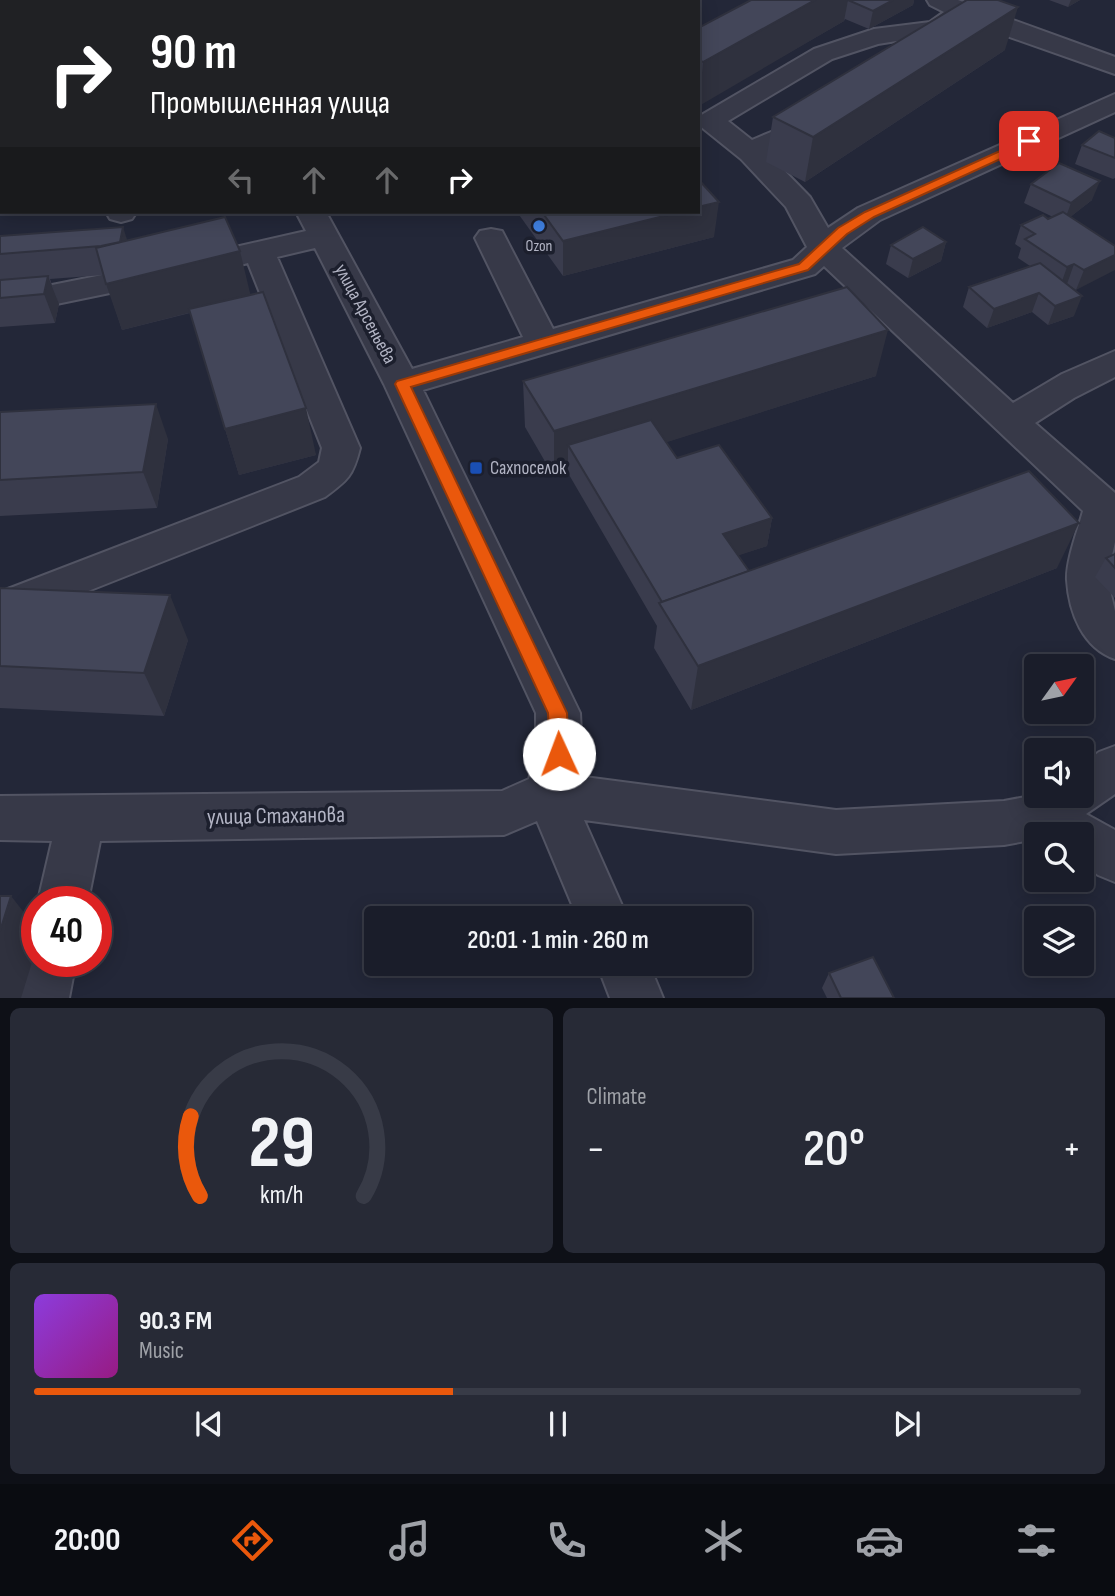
<!DOCTYPE html>
<html lang="en">
<head>
<meta charset="utf-8">
<style>
	:root { --surface:#1a1d2a; --page:#272a36; --text:#f1f3f6; --muted:#9fa2a8; --line:#383b47; --accent:#ea580c }
	body { margin:0; font-family:"Sofia Sans Condensed",sans-serif; background:var(--page); color:var(--text); height:100vh; display:flex; flex-direction:column; font-size:26px; white-space:nowrap }
	* { box-sizing:border-box; margin:0 }
	p { font-size:23px; color:var(--muted) }
	.icon { flex:none; width:38px; height:38px; fill:none; stroke:currentColor; stroke-width:2; stroke-linecap:round; stroke-linejoin:round }
	.map { position:relative; height:998px; overflow:hidden }
	.panel { display:flex; flex-direction:column; gap:10px; padding:10px; background:#0e1017; flex:1 }
	.panel>* { flex:none }
	.banner { position:absolute; left:0px; top:0px; width:700px; height:214px; box-shadow:0 4px 18px #0003,0 0 0 2px var(--line); background:#202124; color:#fff; overflow:hidden }
	.needle { width:46px; rotate:57deg }
	.tools { position:absolute; left:1024px; top:654px; display:grid; gap:14px }
	.tools a { display:grid; place-items:center; width:70px; height:70px; border-radius:7px; background:var(--surface); box-shadow:0 4px 18px #0003,0 0 0 2px var(--line); font-size:35px }
	.speed { position:absolute; left:21px; top:886px; display:flex; gap:14px; font-size:35px; font-weight:700; text-align:center }
	.speed>* { display:grid; place-content:center; width:91px; height:91px; border-radius:50%; background:var(--surface); box-shadow:0 4px 18px #0003,0 0 0 2px var(--line); line-height:1 }
	.speed .limit { border:10px solid #d22; background:#fff; color:#111 }
	.pin { position:absolute; display:grid; place-items:center; width:60px; height:60px; color:#fff; margin:-30px; border-radius:14px; box-shadow:0 4px 10px #0006 }
	.me { position:absolute; width:77px; margin:-38px; rotate:358deg; stroke-linejoin:round; filter:drop-shadow(0 0 5px #0008) }
	.turn { display:flex; align-items:center; gap:24px; height:147px; padding:0 35px; font-size:32px }
	.turn .icon { width:91px; height:91px; stroke-width:2.5 }
	.turn b { display:block; font-size:49px; line-height:60px }
	.lanes { display:flex; align-items:center; height:66px; padding:0 35px; background:#0003; justify-content:center; gap:35px; direction:ltr }
	.lanes .off { opacity:.35 }
	.big { font-size:52px; font-weight:600; line-height:1.1 }
	.panel .card { flex:1; display:flex; flex-direction:column; justify-content:center; gap:10px; min-width:0; padding:0 24px; border-radius:10px; background:var(--page) }
	.panel .dial { align-items:center; gap:0 }
	.dial svg { height:182px; overflow:visible; fill:none; stroke:var(--line); stroke-width:7; stroke-linecap:round; text-anchor:middle }
	.dial text { fill:var(--text); stroke:none }
	.song { display:flex; align-items:center; gap:21px }
	.cover { width:84px; height:84px; border-radius:10px; background:linear-gradient(135deg,hsl(270 70% 55%),hsl(310 70% 35%)) }
	.played { height:7px; border-radius:4px; background:linear-gradient(90deg,var(--accent) 40%,var(--line) 40%) }
	.keys { display:flex; justify-content:space-around; direction:ltr }
	.heat { display:flex; justify-content:space-between; align-items:center; font-size:38px; direction:ltr }
	.panel .tiles { flex:1; display:grid; gap:10px; grid-template-columns:1fr 1fr }
	.card:last-child { grid-column:span 2 }
	.trip { position:absolute; left:364px; top:906px; width:388px; height:70px; border-radius:7px; background:var(--surface); box-shadow:0 4px 18px #0003,0 0 0 2px var(--line); font-weight:600; line-height:70px; text-align:center }
	.tabs { display:flex; height:112px; justify-content:space-around; align-items:center; background:#0a0c11; color:var(--muted) }
	.tabs .icon { width:49px; height:49px }
	.tabs .current { color:var(--accent) }
	.tabs b { font-size:32px; color:var(--text) }
	.map>svg:first-child { display:block }
	.lines { fill:none; stroke-linecap:round; stroke-linejoin:round }
	.minor-casing { stroke:#525463; stroke-width:4 }
	.minor { fill:#373948; fill-rule:evenodd }
	.wall { fill:#3a3c4d }
	.shaded-wall { fill:#2f313e }
	.building { fill:#434659; stroke:#2f313e; stroke-width:2 }
	.route { fill:#ea580c; stroke:#983908; stroke-width:2 }
	.shop-dot { fill:#3f7fe0; stroke:#1c1f2d; stroke-width:2.5 }
	.transit-dot { fill:#1a4fb4; stroke:#1c1f2d; stroke-width:2.5 }
	.labels { text-anchor:middle; dominant-baseline:central; stroke-width:7; stroke-linejoin:round; paint-order:stroke }
	.far-poi-label { font-size:16px; fill:#b2b4c4; stroke:#1c1f2d }
	.street-label { font-size:19px; fill:#b2b4c4; stroke:#1c1f2d }
	.poi-label { font-size:19px; fill:#b2b4c4; stroke:#1c1f2d; text-anchor:start }
	.near-street-label { font-size:23px; fill:#b2b4c4; stroke:#1c1f2d }
</style>
</head>
<body>
<div class="map">
<svg width="1115" height="998" viewBox="0 0 1115 998">
	<rect width="100%" height="100%" fill="#232738"/>
	<g class="lines">
		<defs>
			<g id="minor">
				<path d="M194 0H218L219 2H195Z"/>
				<path d="M927 0H958L1115 57V74L964 21 946 33 878 44 832 59 728 121 752 140 771 132 781 134 785 140 768 154 810 197 828 228 858 208 1115 94V112L880 220 842 248 1013 403 1062 374 1115 351V377L1074 398 1035 423 1115 493V542L1107 578 1115 611V659C1083 648 1069 613 1067 580 1066 561 1078 530 1083 511L824 266 815 274 423 390 580 713 582 754 577 776 836 810 1004 801 1036 795 1082 796V765L1099 752 1115 746V794L1086 814 1115 830V882L1098 875 1082 863V835H1058L1059 832 1036 835V839L1004 845 836 854 584 820 628 919H578L537 821 504 835 100 841 88 901H38L52 841 0 840V796L502 791 529 779 536 754V713L384 384 315 248 277 257 360 448C353 476 348 480 325 497L0 626V592L299 477 319 462 322 448 248 263 233 267 222 264 217 257 222 250 306 231 296 212H326L412 369 523 337 475 238 480 231 491 229 502 231 553 329 793 260 807 247 786 207 741 159 700 126 698 117 814 49 874 29 930 22 944 12 930 5Z"/>
				<path d="M106 212H136V213L132 219 121 222 110 219Z"/>
				<path d="M157 264 168 267 173 274 168 281 42 307 0 310V290L42 287Z"/>
				<path d="M37 941V961H76L69 998H16L24 961 32 943Z"/>
				<path d="M597 964H649L663 998H610Z"/>
			</g>
		</defs>
		<!-- minor casing -->
		<use href="#minor" class="minor-casing"/>
		<!-- minor -->
		<use href="#minor" class="minor"/>
	</g>
	<!-- wall -->
	<g class="wall">
		<path d="M0 0H68L67 2H2V31H0Z"/>
		<path d="M751 0H914L913 5 869 29 845 19 844 21 698 105V28Z"/>
		<path d="M1049 0H1080L1068 7Z"/>
		<path d="M1005 50 805 182 766 162 773 117Z"/>
		<path d="M1115 138V178L1113 179 1075 164 1082 145Z"/>
		<path d="M1031 184 1092 200 1070 217 1115 246 1076 290 1067 284 1074 316 1048 325 1032 312 987 328 963 307 969 287 1030 266 1018 258 1021 248 1015 244 1021 225 1048 219 1053 217 1024 203Z"/>
		<path d="M517 212H698L714 237 563 276Z"/>
		<path d="M0 236 127 240 250 295 316 455 239 475 190 313 122 330 104 275 50 279 59 304 55 323 0 327Z"/>
		<path d="M946 242 941 261 908 278 886 264 891 245Z"/>
		<path d="M876 376 666 442 677 458 772 518 767 546 738 555 749 571 1057 568 691 710 654 648 657 626 568 473 554 477 525 427 523 381Z"/>
		<path d="M0 412 168 439 157 508 0 516Z"/>
		<path d="M1115 554V598L1095 577 1106 558Z"/>
		<path d="M0 588 188 640 164 716 0 708Z"/>
		<path d="M829 973 894 998H827L822 988Z"/>
	</g>
	<!-- shaded-wall -->
	<g class="shaded-wall">
		<path d="M34 0H68L67 2H35Z"/>
		<path d="M443 0H500V2H434Z"/>
		<path d="M815 0H848L844 21 699 106 703 62Z"/>
		<path d="M893 0H914L913 5 869 29 873 11Z"/>
		<path d="M1071 0H1080L1068 7Z"/>
		<path d="M1018 7 1005 50 805 182 813 137Z"/>
		<path d="M2 67V82L0 84V70Z"/>
		<path d="M1100 181 1092 200 1064 222 1071 203Z"/>
		<path d="M719 202 714 237 563 276V241L680 212H698V207Z"/>
		<path d="M123 227 132 255 120 245Z"/>
		<path d="M946 242 941 261 908 278 913 259Z"/>
		<path d="M240 251 251 297 122 330 106 284Z"/>
		<path d="M1115 255V270L1076 290 1084 270Z"/>
		<path d="M1074 264 1067 284 1060 287 1067 267Z"/>
		<path d="M48 276 59 304 55 323 44 294Z"/>
		<path d="M1039 293 1032 312 987 328 994 309Z"/>
		<path d="M1082 296 1074 316 1048 325 1055 306Z"/>
		<path d="M888 330 876 376 582 469 568 445V473L554 477V431Z"/>
		<path d="M156 404 168 439 157 508 143 472Z"/>
		<path d="M306 408 316 455 239 475 225 429Z"/>
		<path d="M772 518 767 546 719 562 723 534Z"/>
		<path d="M1079 523 1057 568 691 710 698 666Z"/>
		<path d="M170 595 188 640 164 716 144 673Z"/>
		<path d="M11 896 37 929V946L21 998H0V931Z"/>
	</g>
	<!-- building -->
	<g class="building">
		<path d="M321 0H443L434 2H312Z"/>
		<path d="M552 0H578L579 2H553Z"/>
		<path d="M751 0H815L703 62 698 60V28Z"/>
		<path d="M848 0H893L873 11Z"/>
		<path d="M967 0H998L1018 7 813 137 773 117Z"/>
		<path d="M0 52H2V67L0 70Z"/>
		<path d="M1099 131 1115 138V158L1082 145Z"/>
		<path d="M1059 163 1100 181 1071 203 1031 184Z"/>
		<path d="M698 179 719 202 698 207Z"/>
		<path d="M542 212H680L563 241Z"/>
		<path d="M1063 212 1115 246V255L1084 270 1074 264 1067 267 1025 239 1035 234 1021 225 1043 215 1048 219Z"/>
		<path d="M225 217 240 251 106 284 96 248Z"/>
		<path d="M123 227 120 242 101 246 0 254V236Z"/>
		<path d="M923 227 946 242 913 259 891 245Z"/>
		<path d="M1040 263 1082 296 1055 306 1039 293 994 309 969 287Z"/>
		<path d="M48 276 44 294 0 298V280Z"/>
		<path d="M847 287 888 330 554 431 523 381Z"/>
		<path d="M263 292 306 408 225 429 189 309Z"/>
		<path d="M156 404 143 472 0 480V412Z"/>
		<path d="M651 420 677 458 719 445 772 518 723 534 749 571 662 602 568 445Z"/>
		<path d="M1029 471 1079 523 698 666 659 603Z"/>
		<path d="M1115 554V568L1106 558Z"/>
		<path d="M0 588 170 595 144 673 0 666Z"/>
		<path d="M0 896H11L0 931Z"/>
		<path d="M873 957 894 998H841L829 973Z"/>
	</g>
	<!-- route -->
	<path class="route" d="M1029 138 1035 141 1033 144 874 217 847 234 808 270 411 387 567 713 569 754 566 760 559 763 553 760 550 754 548 713 395 384 397 381 799 264 838 228 865 212Z"/>
	<!-- markers -->
	<circle class="shop-dot" cx="539" cy="226" r="7"/>
	<rect class="transit-dot" x="469" y="461" width="14" height="14" rx="3.5"/>
	<g class="labels">
		<!-- far-poi labels -->
		<g class="far-poi-label">
			<text x="539" y="246">Ozon</text>
		</g>
		<!-- street labels -->
		<g class="street-label">
			<text transform="translate(365 314) rotate(62)">улица Арсеньева</text>
		</g>
		<!-- poi labels -->
		<g class="poi-label">
			<text x="490" y="468">Сахпоселок</text>
		</g>
		<!-- near-street labels -->
		<g class="near-street-label">
			<text transform="translate(276 816) rotate(-1)">улица Стаханова</text>
		</g>
	</g>
</svg>
<div class="tools">
<a><svg class="needle" viewBox="-14 -14 28 28"><path d="M0-13l5 13h-10z" fill="#e53935"/><path d="M0 13l5-13h-10z" fill="#9fa2a8"/></svg></a>
<a><svg class="icon" aria-label="sound" viewBox="0 0 24 24"><path d="M4 9h4l5-4v14l-5-4H4zM17 9q2 3 0 6"/></svg></a>
<a><svg class="icon" aria-label="search" viewBox="0 0 24 24"><circle cx="10" cy="10" r="6"/><path d="M15 15l6 6"/></svg></a>
<a><svg class="icon" aria-label="layers" viewBox="0 0 24 24"><path d="M12 4l9 5-9 5-9-5zM3 14l9 5 9-5"/></svg></a>
</div>
<div class="speed"><div class="limit">40</div></div>
<div class="pin" style="left:1029px;top:141px;background:#d93025"><svg class="icon" aria-label="arrive" viewBox="0 0 24 24"><path d="M6 21V4h12l-3 4 3 4H6"/></svg></div>
<svg class="me" style="left:559px;top:754px" viewBox="-20 -20 40 40"><circle r="19" fill="#fff"/><path d="M0-13L10 11 0 6-10 11z" fill="#ea580c"/></svg>
<div class="trip">20:01 · 1 min · 260 m</div>
<div class="banner">
<div class="turn"><svg class="icon" aria-label="right" viewBox="0 0 24 24"><path d="M7 20v-9h11M14 6l5 5-5 5"/></svg><div><b>90 m</b>Промышленная улица</div></div>
<div class="lanes"><svg class="icon off" aria-label="left" viewBox="0 0 24 24"><path d="M17 20v-9H6M10 6l-5 5 5 5"/></svg><svg class="icon off" aria-label="ahead" viewBox="0 0 24 24"><path d="M12 20V5M6 11l6-6 6 6"/></svg><svg class="icon off" aria-label="ahead" viewBox="0 0 24 24"><path d="M12 20V5M6 11l6-6 6 6"/></svg><svg class="icon" aria-label="right" viewBox="0 0 24 24"><path d="M7 20v-9h11M14 6l5 5-5 5"/></svg></div>
</div>
</div>
<section class="panel">
<div class="tiles">
<div class="card dial"><svg viewBox="0 0 100 80">
<path d="M14 69A42 42 0 1 1 86 69"/>
<path d="M14 69A42 42 0 0 1 10 34" stroke="#ea580c"/>
<text x="50" y="56" font-size="32" font-weight="700">29</text>
<text x="50" y="72" font-size="11">km/h</text>
</svg></div>
<div class="card"><p>Climate</p>
<div class="heat"><a>−</a><b class="big">20°</b><a>+</a></div>
</div>
<div class="card">
<div class="song"><i class="cover"></i><div><b>90.3 FM</b><p>Music</p></div></div>
<div class="played"></div>
<div class="keys"><svg class="icon" aria-label="previous" viewBox="0 0 24 24"><path d="M18 5L8 12l10 7zM5 5v14"/></svg><svg class="icon" aria-label="pause" viewBox="0 0 24 24"><path d="M8 5v14M16 5v14"/></svg><svg class="icon" aria-label="next" viewBox="0 0 24 24"><path d="M6 5l10 7-10 7zM19 5v14"/></svg></div>
</div>
</div>
</section>
<nav class="tabs">
<b>20:00</b>
<svg class="icon current" aria-label="directions" viewBox="0 0 24 24"><path d="M12 3l9 9-9 9-9-9zM9 14v-3h6M13 9l2 2-2 2"/></svg>
<svg class="icon" aria-label="music" viewBox="0 0 24 24"><path d="M9 18V5l10-2v13"/><circle cx="6" cy="18" r="3"/><circle cx="16" cy="16" r="3"/></svg>
<svg class="icon" aria-label="phone" viewBox="0 0 24 24"><path d="M5 4h4l2 5-3 2q2 4 5 5l2-3 5 2v4C11 20 4 13 5 4z"/></svg>
<svg class="icon" aria-label="climate" viewBox="0 0 24 24"><path d="M12 3v18M4 7l16 10M4 17L20 7"/></svg>
<svg class="icon" aria-label="car" viewBox="0 0 24 24"><path d="M5 17H2v-5l4-1 3-4h7l3 4 3 1v5h-3M9 17h6M6 11h13"/><circle cx="7" cy="17" r="2"/><circle cx="17" cy="17" r="2"/></svg>
<svg class="icon" aria-label="filters" viewBox="0 0 24 24"><path d="M4 7h16M4 17h16"/><circle cx="9" cy="7" r="2"/><circle cx="15" cy="17" r="2"/></svg>
</nav>
</body>
</html>
